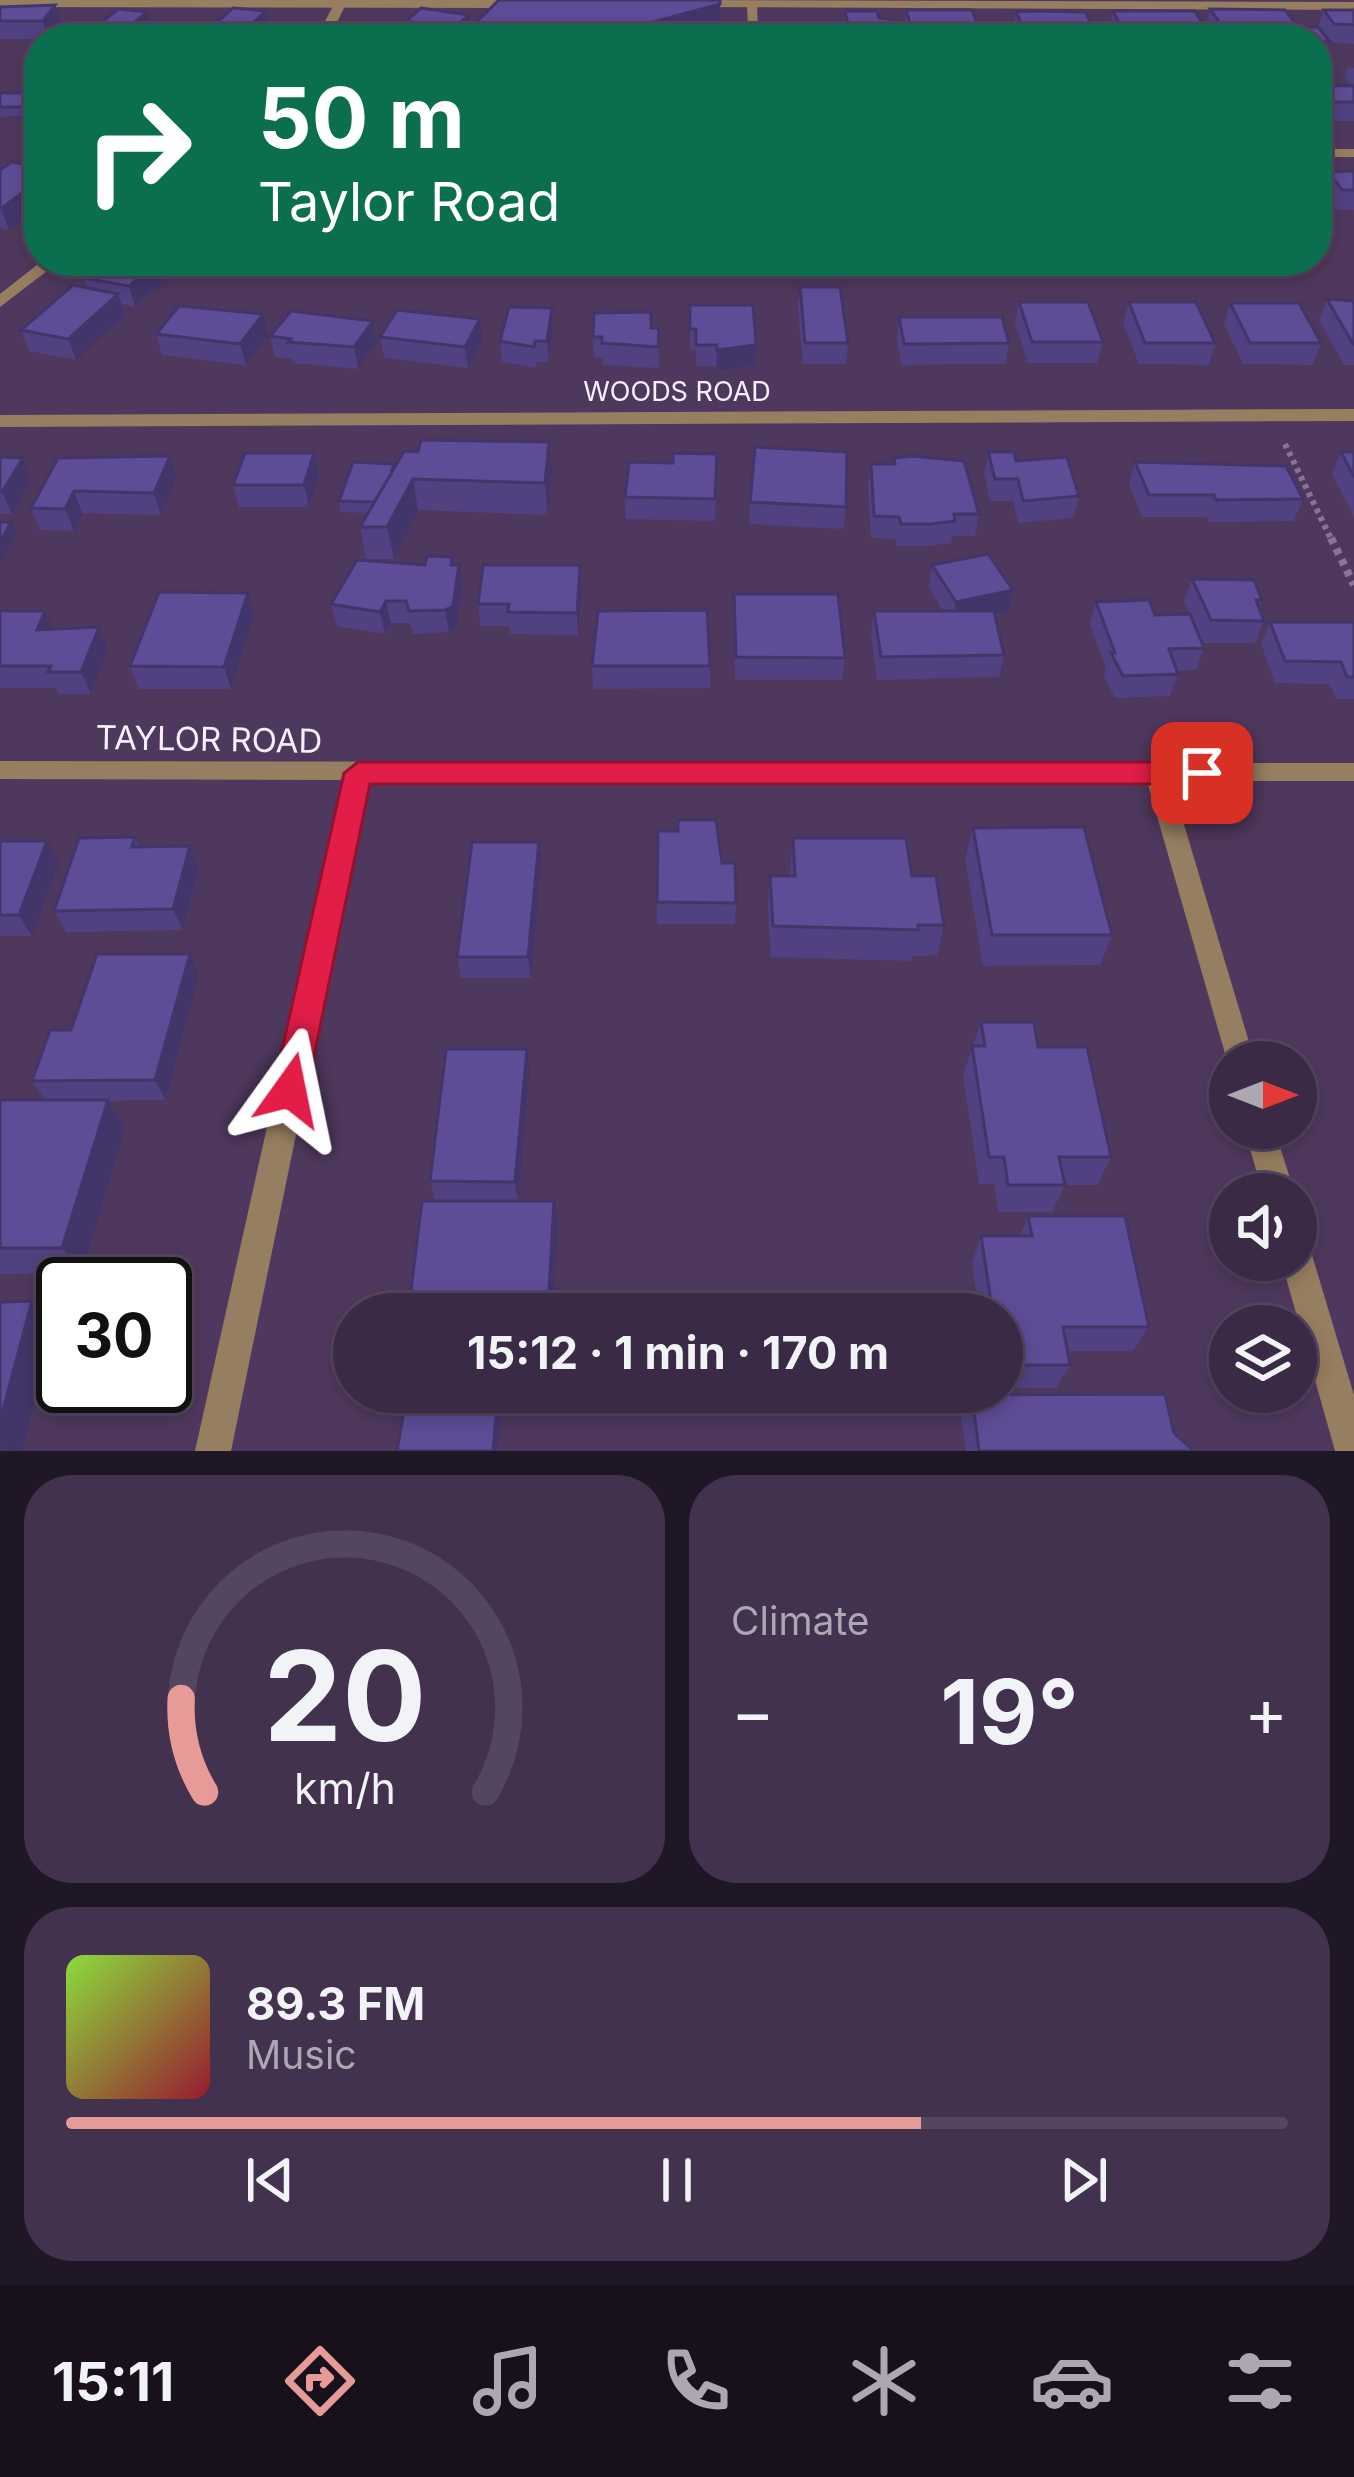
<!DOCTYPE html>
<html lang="en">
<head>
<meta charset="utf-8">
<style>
	:root { --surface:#3b2a46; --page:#42324d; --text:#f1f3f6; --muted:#aca7b3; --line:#54465f; --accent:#e69b98 }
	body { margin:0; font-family:Inter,sans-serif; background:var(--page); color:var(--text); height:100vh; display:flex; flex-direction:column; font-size:45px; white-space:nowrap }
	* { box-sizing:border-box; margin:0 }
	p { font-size:39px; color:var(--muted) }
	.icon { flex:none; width:66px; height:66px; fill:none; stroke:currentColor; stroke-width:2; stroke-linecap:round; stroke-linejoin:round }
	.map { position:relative; height:1451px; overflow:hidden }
	.drawer { display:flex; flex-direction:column; gap:24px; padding:24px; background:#201726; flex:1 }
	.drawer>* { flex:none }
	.top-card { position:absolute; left:24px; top:24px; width:1308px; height:252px; border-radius:48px; box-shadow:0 6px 18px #0003,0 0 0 3px var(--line); background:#0b6e4f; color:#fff; overflow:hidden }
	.needle { width:78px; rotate:90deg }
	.buttons { position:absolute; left:1209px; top:1041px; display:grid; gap:24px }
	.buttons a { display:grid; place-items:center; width:108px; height:108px; border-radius:50%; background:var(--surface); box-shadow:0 6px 18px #0003,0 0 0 3px var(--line); font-size:60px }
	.speed { position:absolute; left:36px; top:1257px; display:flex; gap:24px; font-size:60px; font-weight:700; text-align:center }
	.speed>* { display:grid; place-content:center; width:156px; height:156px; border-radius:50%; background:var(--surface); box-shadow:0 6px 18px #0003,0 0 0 3px var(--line); line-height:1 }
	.speed .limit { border:6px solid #111; border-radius:18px; background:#fff; color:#111 }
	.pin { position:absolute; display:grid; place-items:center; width:102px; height:102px; color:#fff; margin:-51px; border-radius:24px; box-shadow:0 6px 18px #0006 }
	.me { position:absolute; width:132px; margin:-66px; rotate:12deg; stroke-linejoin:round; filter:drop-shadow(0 0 9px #0008) }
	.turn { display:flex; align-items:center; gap:42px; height:252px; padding:0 36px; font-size:54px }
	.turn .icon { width:156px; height:156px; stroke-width:2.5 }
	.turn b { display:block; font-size:84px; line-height:102px }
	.big { font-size:90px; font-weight:700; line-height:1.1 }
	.drawer .widget { flex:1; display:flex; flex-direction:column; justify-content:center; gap:18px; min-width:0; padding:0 42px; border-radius:48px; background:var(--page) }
	.drawer .dial { align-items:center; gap:0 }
	.dial svg { height:312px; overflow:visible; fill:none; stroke:var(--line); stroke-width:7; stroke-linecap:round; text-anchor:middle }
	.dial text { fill:var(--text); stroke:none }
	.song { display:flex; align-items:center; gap:36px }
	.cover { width:144px; height:144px; border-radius:18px; background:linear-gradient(135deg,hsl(90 70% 55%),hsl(350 70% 35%)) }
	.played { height:12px; border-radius:6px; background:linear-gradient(90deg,var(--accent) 70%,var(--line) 70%) }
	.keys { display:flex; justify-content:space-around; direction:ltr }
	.heat { display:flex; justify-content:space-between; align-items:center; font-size:66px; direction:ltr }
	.drawer .tiles { flex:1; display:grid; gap:24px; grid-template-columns:1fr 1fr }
	.widget:last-child { grid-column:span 2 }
	.trip { position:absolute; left:333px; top:1293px; width:690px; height:120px; border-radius:60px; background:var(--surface); box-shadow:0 6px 18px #0003,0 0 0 3px var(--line); font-weight:700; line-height:120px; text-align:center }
	.dock { display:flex; height:192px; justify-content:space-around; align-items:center; background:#18111c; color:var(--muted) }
	.dock .icon { width:84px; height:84px }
	.dock .on { color:var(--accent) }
	.dock b { font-size:54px; color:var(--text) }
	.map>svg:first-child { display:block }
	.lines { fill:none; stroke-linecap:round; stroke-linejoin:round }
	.path-far1 { stroke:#877592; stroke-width:6; stroke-dasharray:4.5 4.5; stroke-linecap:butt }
	.path { stroke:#877592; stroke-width:8; stroke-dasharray:6 6; stroke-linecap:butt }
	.service { fill:#967e60; fill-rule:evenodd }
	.minor { fill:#967e60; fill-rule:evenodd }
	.tertiary { fill:#967e60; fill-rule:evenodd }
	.wall { fill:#514181 }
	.shaded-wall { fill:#423569 }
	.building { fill:#5e4c96; stroke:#423569; stroke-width:3 }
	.route { fill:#e11d48; stroke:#92132f; stroke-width:3 }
	.labels { text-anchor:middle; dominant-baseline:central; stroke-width:12; stroke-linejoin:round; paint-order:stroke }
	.far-street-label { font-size:27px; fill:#f8f0fe; stroke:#4f385d }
	.street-label { font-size:33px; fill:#f8f0fe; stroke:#4f385d }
</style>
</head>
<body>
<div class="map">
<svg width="1354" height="1451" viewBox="0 0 1354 1451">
	<rect width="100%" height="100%" fill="#4f385d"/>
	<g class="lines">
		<!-- path-far1 -->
		<path class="path-far1" d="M1285 444 1332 541"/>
		<!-- path -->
		<path class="path" d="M1331 538 1354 585"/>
		<!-- service -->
		<path class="service" d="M752 1 757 4 758 30 750 39H739L748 29 747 4Z"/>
		<!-- minor -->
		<g class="minor">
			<path d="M336 1 346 4 329 39H315Z"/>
			<rect x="1317" y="149" width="37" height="8"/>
			<path d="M42 261H60L0 307V294Z"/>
			<path d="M1354 409V421L0 427V415Z"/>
			<path d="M0 761 1354 763V781H1171L1255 1062H1230V1071L1147 781 369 780 231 1451H195L344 780 0 779Z"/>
			<path d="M1244 1128H1274L1295 1194H1263Z"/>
			<path d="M1296 1239 1307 1244 1312 1255 1354 1395V1451H1335L1281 1260H1296Z"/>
		</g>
		<!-- tertiary -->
		<g class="tertiary">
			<path d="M0 0H526L532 4 526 8 0 7Z"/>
			<path d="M692 0 1354 2V10L688 7 686 4Z"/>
		</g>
	</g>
	<!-- wall -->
	<g class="wall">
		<path d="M720 0V38L715 39H408L406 21 469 15 470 28Z"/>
		<path d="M55 5 61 23 49 39H0V7Z"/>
		<path d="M1354 7V44L1329 42 1324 60H1317V39H1213L1205 27 1210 9 1298 27H1318L1324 10H1353Z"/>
		<path d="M906 10 977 23 975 39H907L904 28Z"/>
		<path d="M266 11 269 29 259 39H204L203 35Z"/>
		<path d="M845 11 879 18 893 29 892 39H846L844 29Z"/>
		<path d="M1113 11 1204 26 1200 39H1114L1109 29Z"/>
		<path d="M1016 12 1092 25 1089 39H1017L1013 30Z"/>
		<path d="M1348 67 1354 68V121H1317V85L1351 86 1345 77Z"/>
		<path d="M0 93H31L34 103 28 112 39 105V128L25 125 22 116 0 117Z"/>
		<path d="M39 149V206L9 230 0 228V170L30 165 27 157Z"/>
		<path d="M1354 171V210H1334L1322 192 1329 172Z"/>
		<path d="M186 261 135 307 122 304 125 315 76 360 29 351 21 330 87 288 84 278Z"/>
		<path d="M800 287 848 343 846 364H803L798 308Z"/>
		<path d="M1327 299 1354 301V365H1344L1319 320Z"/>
		<path d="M1019 302 1103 342 1097 363H1028L1015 323Z"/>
		<path d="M1129 302 1215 343 1209 365 1139 364 1123 323Z"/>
		<path d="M1230 303 1321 343 1313 365 1243 364 1224 324Z"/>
		<path d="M690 305 756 345 755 366 716 371V366H696V350H690Z"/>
		<path d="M552 308 553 329 549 362H537L535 368 502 362 500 341Z"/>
		<path d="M899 317 1009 343 1005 364 901 365 897 338Z"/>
		<path d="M480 319 483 341 468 368 384 358 380 337Z"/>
		<path d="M373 321 377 342 358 369 293 363 292 359 275 357 270 336Z"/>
		<path d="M651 328H659V368L603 365V358H594L593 337Z"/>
		<path d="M156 334 268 335 246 365 162 355Z"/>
		<path d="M988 452 1016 461 1079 496 1073 518 1018 523 1013 501H990L984 474Z"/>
		<path d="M1341 452H1354V517L1332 474Z"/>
		<path d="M314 453 319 475 309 507H239L233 485Z"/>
		<path d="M717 454 715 521 626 519 625 497 673 463Z"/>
		<path d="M0 457 32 480 12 514H0Z"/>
		<path d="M58 458 177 478 161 515 82 513 74 531 40 530 31 508Z"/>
		<path d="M894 458 979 514 975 536H952L951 543 928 546H897L896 539 871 538 868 486 871 464H893Z"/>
		<path d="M1135 462 1303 499 1294 521 1209 522 1207 517H1142L1129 484Z"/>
		<path d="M394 467 552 473 548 515 418 510 394 559H366L360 527 368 513 341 512 339 501Z"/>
		<path d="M750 502 846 507 843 529 749 524Z"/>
		<path d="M452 557 453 565H459L462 587 457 628 449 632 413 634 410 623H391L385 634 337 626 331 604 425 565Z"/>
		<path d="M932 565 1008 612 995 615 1004 655 999 677 877 680 871 633 874 611H943L929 587Z"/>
		<path d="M1192 579 1262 600 1259 607 1264 621 1255 643H1203L1204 648 1196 670 1177 671 1178 674 1170 696 1115 698 1104 676 1106 669 1090 624 1096 602 1155 615 1190 614 1184 601Z"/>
		<path d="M582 587 578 635 510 634 509 626H481L478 604Z"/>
		<path d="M248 593 254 615 231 689H139L130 666Z"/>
		<path d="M734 594 845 658 842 680H735Z"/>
		<path d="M0 611 53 629 99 627 108 649 91 694H58L56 688H0Z"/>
		<path d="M1270 622H1354V699H1336L1330 684 1275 683 1261 644Z"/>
		<path d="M592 666H710V688L593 689Z"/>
		<path d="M973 828 1112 935 1100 965 983 966 965 859Z"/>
		<path d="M658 831H678L722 863 736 903 735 924H657Z"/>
		<path d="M135 837 139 847 190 846 199 868 183 930 66 932 54 911Z"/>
		<path d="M793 838 912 876 944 925 937 955 913 956 912 961 771 957 768 907 770 876H790Z"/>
		<path d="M0 841 59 863 32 936H0Z"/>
		<path d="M541 863 531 978H461L457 957Z"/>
		<path d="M190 954 199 975 166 1100 108 1101 125 1129 82 1274H0V1100H45L32 1081 71 1030Z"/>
		<path d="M981 1022 1038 1047 1111 1157 1097 1185H1065L1052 1212H998L994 1184H979L963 1075Z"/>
		<path d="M530 1069 518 1201 435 1200 430 1181Z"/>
		<path d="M1028 1216 1149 1327 1133 1351H1067L1070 1365 1056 1388H1002V1314H979L972 1262 981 1236H1020Z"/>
		<path d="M407 1392H501L500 1397H410Z"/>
		<path d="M972 1395 1174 1433 1194 1451H966L961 1418Z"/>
	</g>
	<!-- shaded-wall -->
	<g class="shaded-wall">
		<path d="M720 4V38L609 39 613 33Z"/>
		<path d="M55 5 61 23 48 39 43 21Z"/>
		<path d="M266 11 269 29 259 39H237Z"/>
		<path d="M147 12 152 30 141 39H115Z"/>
		<path d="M469 15 470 34 465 39H456L454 28Z"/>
		<path d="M31 93 34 103 24 116 21 107Z"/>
		<path d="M39 181V206L9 230 1 209Z"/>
		<path d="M157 261H186L135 307 129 286Z"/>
		<path d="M118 294 125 315 76 360 68 339Z"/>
		<path d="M552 308 553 329 549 362 547 341Z"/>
		<path d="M263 314 268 335 246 365 240 344Z"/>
		<path d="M480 319 483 341 468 368 465 347Z"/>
		<path d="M373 321 377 342 358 369 354 347Z"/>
		<path d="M756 345 755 366 716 371 717 350Z"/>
		<path d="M549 442 552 473 548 515 545 483Z"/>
		<path d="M314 453 319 475 309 507 304 485Z"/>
		<path d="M170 456 177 478 161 515 154 493Z"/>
		<path d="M23 458 32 480 12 514 2 492Z"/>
		<path d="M413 479 418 510 394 559 387 527Z"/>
		<path d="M74 491 82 513 74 531 65 509Z"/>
		<path d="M11 522 16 533 1 563 0 543Z"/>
		<path d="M459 565 462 587 457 628 449 632 445 610Z"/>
		<path d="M580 565 582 587 578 635 577 613Z"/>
		<path d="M1013 590 1008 612 951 624 956 602Z"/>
		<path d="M248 593 254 615 231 689 224 667Z"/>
		<path d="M386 601 391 623 385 634 380 612Z"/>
		<path d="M45 611 55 634 37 630Z"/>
		<path d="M99 627 108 649 91 694 81 672Z"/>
		<path d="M47 841 59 863 32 936 19 915Z"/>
		<path d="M539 842 541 863 531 978 528 957Z"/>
		<path d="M190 846 199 868 183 930 173 909Z"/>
		<path d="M190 954 199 975 166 1100 155 1080Z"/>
		<path d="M527 1049 530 1069 518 1201 515 1182Z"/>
		<path d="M108 1100 125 1129 82 1274 62 1248Z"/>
		<path d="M554 1201 558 1227 553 1309 549 1290Z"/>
		<path d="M32 1301 54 1326 22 1451H5L0 1447V1421Z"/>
		<path d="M497 1404 501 1419 498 1451H493Z"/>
	</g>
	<!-- building -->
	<g class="building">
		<path d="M499 0H720V4L613 33 617 36 609 39H459Z"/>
		<path d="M55 5 43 21H0V7Z"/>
		<path d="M233 8 266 11 237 38 203 35Z"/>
		<path d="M421 8 469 15 454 28 406 21Z"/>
		<path d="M118 9 147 12 115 39 85 36Z"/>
		<path d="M1210 9 1285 10 1298 27H1318L1330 42H1317V39H1244L1235 27H1223Z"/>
		<path d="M906 10H972L977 23H910Z"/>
		<path d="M1324 10H1354V25L1334 24Z"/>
		<path d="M845 11H877L879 18 890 19 893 29H849Z"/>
		<path d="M1030 11 1085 12 1092 25H1022L1016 12Z"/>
		<path d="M1113 11H1195L1204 26H1179L1182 30 1121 26Z"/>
		<path d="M1317 85 1354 86V102H1317Z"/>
		<path d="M0 93H31L21 107H0Z"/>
		<path d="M38 104 39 119 22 116Z"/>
		<path d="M39 149V159L27 157Z"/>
		<path d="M12 162 39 167V181L0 209V170Z"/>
		<path d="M1354 171V190H1342L1329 172Z"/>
		<path d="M104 261H157L129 286 84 278Z"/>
		<path d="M73 285 118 294 68 339 21 330Z"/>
		<path d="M800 287H840L848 343H805Z"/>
		<path d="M1327 299 1354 301V344H1353Z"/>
		<path d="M1019 302H1088L1103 342H1032Z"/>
		<path d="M1129 302H1196L1215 343H1145Z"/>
		<path d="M1230 303H1299L1321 343H1250Z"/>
		<path d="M690 305H753L756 345 717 350V345H696V329H690Z"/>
		<path d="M179 306 263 314 240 344 156 334Z"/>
		<path d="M509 307 552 308 547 341H535L534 347 500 341Z"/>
		<path d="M397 310 480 319 465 347 380 337Z"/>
		<path d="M291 311 373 321 354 347 288 342 291 339 270 336Z"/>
		<path d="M651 312V328H659L658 347 602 343V337H593L594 313Z"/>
		<path d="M899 317H1002L1009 343 904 344Z"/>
		<path d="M421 440 549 442 545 483 413 479 387 527H360L404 451 418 452Z"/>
		<path d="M755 447 847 452 846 507 750 502Z"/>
		<path d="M988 452H1014L1016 461 1067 457 1079 496 1023 501 1018 479H995Z"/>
		<path d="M1341 452H1354V477Z"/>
		<path d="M245 453H314L304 485H233Z"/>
		<path d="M673 453 717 454 715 499 625 497 629 462 673 463Z"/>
		<path d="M170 456 154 493 74 491 65 509 31 508 58 458Z"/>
		<path d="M912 456 964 461 979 514H954L955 521 931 524H901L899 517 874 516 871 464H895L894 458Z"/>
		<path d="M0 457 23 458 2 492H0Z"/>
		<path d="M353 462 394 464 391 474 374 502 339 501Z"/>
		<path d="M1135 462 1286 466 1303 499 1216 500 1214 495H1149Z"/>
		<path d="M0 522H11L0 543Z"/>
		<path d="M988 554 1013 590 956 602 932 565Z"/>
		<path d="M427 556 452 557 451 565H459L453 606 445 610 409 611 406 601H386L380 612 331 604 357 560 425 565Z"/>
		<path d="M483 565H580L577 613 508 612 509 604H478Z"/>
		<path d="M1192 579 1254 580 1262 600H1256L1264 621 1211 620Z"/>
		<path d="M159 592 248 593 224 667 130 666Z"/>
		<path d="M734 594H838L845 658 736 657Z"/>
		<path d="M1149 600 1155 615 1190 614 1204 648 1169 649 1178 674 1123 676 1111 653H1115L1096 602Z"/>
		<path d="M707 610 710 666H592L598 611Z"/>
		<path d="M0 611H45L37 630 99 627 81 672H48L51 666H0Z"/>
		<path d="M874 611H994L1004 655 881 657Z"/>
		<path d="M1270 622H1354V677H1347L1341 662 1285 661Z"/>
		<path d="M678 820H716L722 863H735L736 903 657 902 658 831H678Z"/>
		<path d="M1084 827 1112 935H992L973 828Z"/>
		<path d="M135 837 132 847 190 846 173 909 54 911 79 838Z"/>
		<path d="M793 838H906L912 876H936L944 925H918V930L773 926 770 876H795Z"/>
		<path d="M0 841H47L19 915H0Z"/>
		<path d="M472 842H539L528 957H457Z"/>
		<path d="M97 954H190L155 1080 32 1081 50 1030H71Z"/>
		<path d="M981 1022H1034L1038 1047H1087L1111 1157H1059L1065 1185H1008L1004 1157H989L972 1046H985Z"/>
		<path d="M446 1049H527L515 1182 430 1181Z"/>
		<path d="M0 1100H108L62 1248H0Z"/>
		<path d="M422 1201H554L549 1290H556L555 1309H546V1314H408Z"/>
		<path d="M1028 1216H1125L1149 1327H1063L1070 1365H1002V1314H993L981 1236H1032Z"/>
		<path d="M32 1301 0 1421V1302Z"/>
		<path d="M1165 1394 1174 1433 1194 1451H979L972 1395Z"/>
		<path d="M405 1404H497L493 1451H397Z"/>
	</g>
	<!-- route -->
	<path class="route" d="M358 762H1202L1216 773 1202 784H370L307 1090 302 1100 290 1105 278 1100 273 1090 344 773Z"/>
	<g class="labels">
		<!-- far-street labels -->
		<g class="far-street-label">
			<text x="677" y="391">WOODS ROAD</text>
		</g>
		<!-- street labels -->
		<g class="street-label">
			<text transform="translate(209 739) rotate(1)">TAYLOR ROAD</text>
		</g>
	</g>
</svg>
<div class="buttons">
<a><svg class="needle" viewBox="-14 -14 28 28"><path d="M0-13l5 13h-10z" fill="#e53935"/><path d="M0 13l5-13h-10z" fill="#aca7b3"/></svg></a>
<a><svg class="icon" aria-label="sound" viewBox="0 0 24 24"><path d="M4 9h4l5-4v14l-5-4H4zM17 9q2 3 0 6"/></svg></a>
<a><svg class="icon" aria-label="layers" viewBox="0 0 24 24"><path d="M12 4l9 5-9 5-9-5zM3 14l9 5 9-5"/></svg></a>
</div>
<div class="speed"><div class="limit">30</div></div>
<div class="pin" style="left:1202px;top:773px;background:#d93025"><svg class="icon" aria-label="arrive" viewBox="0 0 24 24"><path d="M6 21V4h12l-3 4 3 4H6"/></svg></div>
<svg class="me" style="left:290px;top:1090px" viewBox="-20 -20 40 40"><path d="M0-17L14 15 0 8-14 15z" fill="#e11d48" stroke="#fff" stroke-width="4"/></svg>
<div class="trip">15:12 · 1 min · 170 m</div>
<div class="top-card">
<div class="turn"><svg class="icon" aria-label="right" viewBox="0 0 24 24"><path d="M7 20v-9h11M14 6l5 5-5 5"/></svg><div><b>50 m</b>Taylor Road</div></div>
</div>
</div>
<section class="drawer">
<div class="tiles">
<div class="widget dial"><svg viewBox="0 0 100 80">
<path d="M14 69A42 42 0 1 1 86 69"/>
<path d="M14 69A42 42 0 0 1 8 45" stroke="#e69b98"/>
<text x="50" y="56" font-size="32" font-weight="700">20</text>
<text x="50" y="72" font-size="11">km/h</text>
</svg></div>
<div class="widget"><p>Climate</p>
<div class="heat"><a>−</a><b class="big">19°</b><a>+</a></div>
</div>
<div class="widget">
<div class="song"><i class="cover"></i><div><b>89.3 FM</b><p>Music</p></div></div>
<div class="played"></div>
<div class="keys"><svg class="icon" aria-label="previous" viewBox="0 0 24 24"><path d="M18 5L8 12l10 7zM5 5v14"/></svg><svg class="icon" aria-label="pause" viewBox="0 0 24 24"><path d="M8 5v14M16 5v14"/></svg><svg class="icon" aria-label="next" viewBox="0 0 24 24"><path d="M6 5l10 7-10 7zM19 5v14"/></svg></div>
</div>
</div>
</section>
<nav class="dock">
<b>15:11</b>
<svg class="icon on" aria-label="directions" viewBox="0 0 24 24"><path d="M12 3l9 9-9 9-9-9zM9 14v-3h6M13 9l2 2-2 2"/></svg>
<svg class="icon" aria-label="music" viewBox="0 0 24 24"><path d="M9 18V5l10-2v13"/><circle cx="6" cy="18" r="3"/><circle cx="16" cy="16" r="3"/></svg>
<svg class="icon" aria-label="phone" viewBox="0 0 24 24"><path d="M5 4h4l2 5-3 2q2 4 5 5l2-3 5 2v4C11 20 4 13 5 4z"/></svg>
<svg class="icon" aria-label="climate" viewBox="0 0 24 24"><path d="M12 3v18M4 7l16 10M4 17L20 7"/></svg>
<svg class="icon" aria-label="car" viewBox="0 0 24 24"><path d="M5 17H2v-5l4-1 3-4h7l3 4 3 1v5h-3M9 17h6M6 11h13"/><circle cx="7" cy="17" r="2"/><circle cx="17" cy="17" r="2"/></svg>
<svg class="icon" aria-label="filters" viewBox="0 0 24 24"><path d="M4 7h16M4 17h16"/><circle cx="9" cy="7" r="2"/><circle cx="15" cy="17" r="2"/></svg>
</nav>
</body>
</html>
